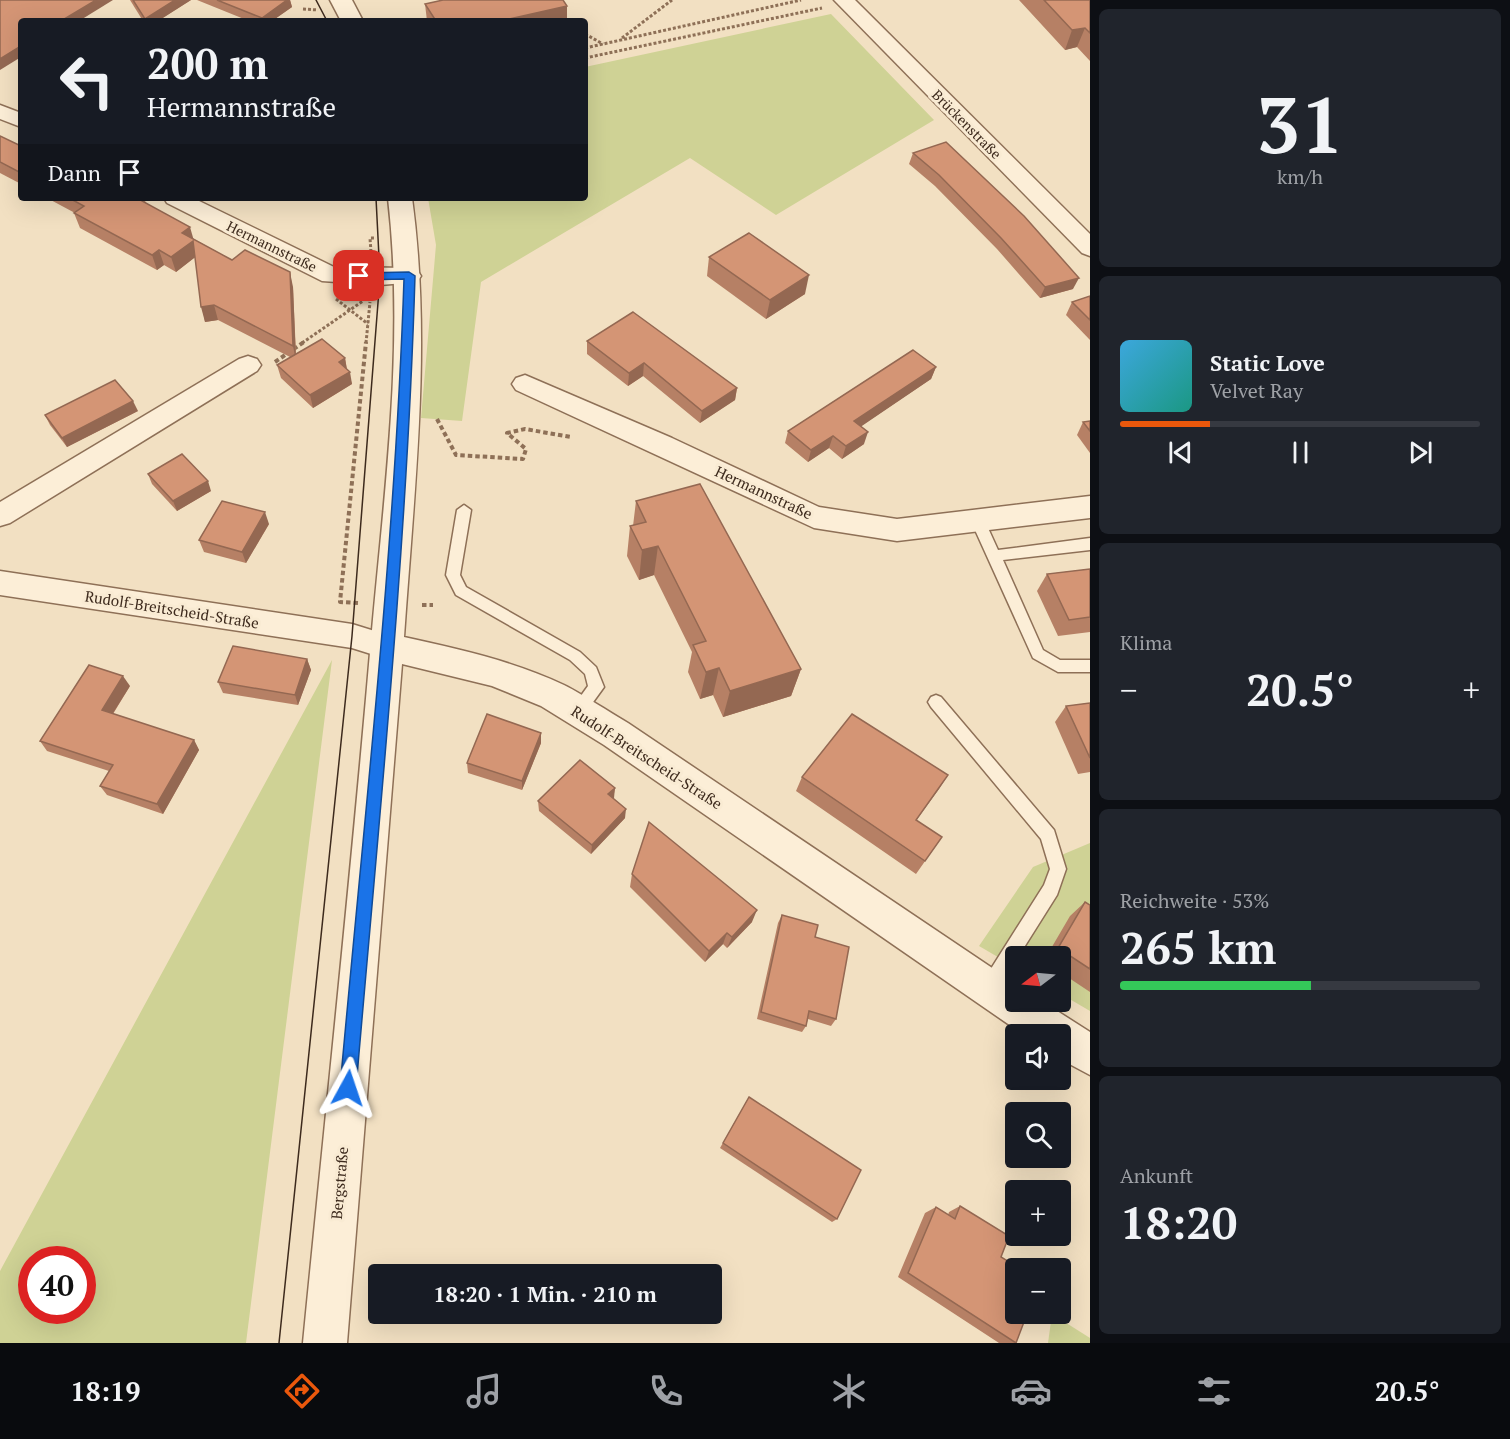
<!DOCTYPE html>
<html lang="de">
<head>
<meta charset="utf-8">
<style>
	:root { --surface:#171b24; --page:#20242c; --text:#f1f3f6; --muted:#9ea1a6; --line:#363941; --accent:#ea580c }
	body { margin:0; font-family:"PT Serif",serif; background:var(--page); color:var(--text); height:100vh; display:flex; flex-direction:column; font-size:22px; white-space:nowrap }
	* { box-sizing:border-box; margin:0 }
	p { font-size:20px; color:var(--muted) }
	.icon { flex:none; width:33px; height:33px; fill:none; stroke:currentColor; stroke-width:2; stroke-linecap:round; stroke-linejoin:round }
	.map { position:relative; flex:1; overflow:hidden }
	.details { display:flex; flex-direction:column; gap:9px; padding:9px; background:#0d0f14; width:420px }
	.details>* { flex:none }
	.top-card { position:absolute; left:18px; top:18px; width:570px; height:183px; border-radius:6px; box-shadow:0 6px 24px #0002; background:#171b24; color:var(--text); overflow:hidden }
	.needle { width:39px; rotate:254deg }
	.tools { position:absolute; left:1005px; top:946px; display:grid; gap:12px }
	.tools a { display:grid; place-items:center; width:66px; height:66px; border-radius:6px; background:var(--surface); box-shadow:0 6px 24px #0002; font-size:30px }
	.speed { position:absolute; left:18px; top:1246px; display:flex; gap:12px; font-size:30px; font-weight:700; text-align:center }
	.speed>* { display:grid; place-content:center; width:78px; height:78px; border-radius:50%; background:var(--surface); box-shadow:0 6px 24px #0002; line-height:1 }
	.speed .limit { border:9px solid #d22; background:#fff; color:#111 }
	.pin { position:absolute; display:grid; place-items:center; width:51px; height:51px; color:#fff; margin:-26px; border-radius:12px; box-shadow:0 3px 9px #0006 }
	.me { position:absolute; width:66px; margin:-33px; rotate:5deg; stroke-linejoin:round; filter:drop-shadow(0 0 4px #0008) }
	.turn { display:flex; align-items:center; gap:21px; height:126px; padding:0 30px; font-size:27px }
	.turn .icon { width:78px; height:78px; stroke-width:2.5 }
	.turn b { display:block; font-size:42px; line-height:51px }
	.then { display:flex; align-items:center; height:57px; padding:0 30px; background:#0003; gap:12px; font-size:22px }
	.big { font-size:45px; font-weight:800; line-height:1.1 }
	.details .card { flex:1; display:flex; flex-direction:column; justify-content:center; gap:9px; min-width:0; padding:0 21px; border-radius:9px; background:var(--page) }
	.details .dial { align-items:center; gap:0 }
	.dial b { font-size:78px; line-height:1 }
	.song { display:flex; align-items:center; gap:18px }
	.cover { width:72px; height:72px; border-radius:9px; background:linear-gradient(135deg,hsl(200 70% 55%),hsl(170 70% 35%)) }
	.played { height:6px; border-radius:3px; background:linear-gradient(90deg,var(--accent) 25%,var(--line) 25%) }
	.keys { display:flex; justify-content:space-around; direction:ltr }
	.heat { display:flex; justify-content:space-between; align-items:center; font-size:33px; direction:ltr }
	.charge { height:9px; border-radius:4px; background:linear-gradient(90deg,#34c759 53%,var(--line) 0) }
	.trip { position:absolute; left:368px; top:1264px; width:354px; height:60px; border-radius:6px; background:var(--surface); box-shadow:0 6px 24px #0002; font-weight:800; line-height:60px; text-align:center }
	.dock { display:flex; height:96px; justify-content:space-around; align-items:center; background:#090b0e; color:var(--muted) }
	.dock .icon { width:42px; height:42px }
	.dock .on { color:var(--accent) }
	.dock b { font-size:27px; color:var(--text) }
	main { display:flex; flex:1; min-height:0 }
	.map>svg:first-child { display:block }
	.green { fill:#cfd295; fill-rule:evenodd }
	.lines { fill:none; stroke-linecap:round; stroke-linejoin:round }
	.service-casing { stroke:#8e7057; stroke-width:3 }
	.minor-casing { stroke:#8e7057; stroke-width:3 }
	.tertiary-casing { stroke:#8e7057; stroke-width:3 }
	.path-far1 { stroke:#8e7057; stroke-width:3; stroke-dasharray:3 2; stroke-linecap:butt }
	.path { stroke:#8e7057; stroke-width:4; stroke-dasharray:4.5 3; stroke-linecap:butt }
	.service { fill:#fceed7; fill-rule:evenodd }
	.minor { fill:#fceed7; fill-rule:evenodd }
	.tertiary { fill:#fceed7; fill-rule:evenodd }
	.tram { stroke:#3d2a1d; stroke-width:1.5 }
	.wall { fill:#b68065 }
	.shaded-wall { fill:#946852 }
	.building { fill:#d49575; stroke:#946852; stroke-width:1.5 }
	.route { fill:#1a73e8; stroke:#114b97; stroke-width:1.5 }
	.labels { text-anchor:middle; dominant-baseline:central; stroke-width:6; stroke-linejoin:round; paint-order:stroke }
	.far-street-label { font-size:14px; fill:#3d2a1d; stroke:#f9ebd3 }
	.street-label { font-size:15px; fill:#3d2a1d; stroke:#f9ebd3 }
</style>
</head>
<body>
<main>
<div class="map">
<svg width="1090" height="1343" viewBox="0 0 1090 1343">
	<rect width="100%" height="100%" fill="#f2e0c2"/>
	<!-- green -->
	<g class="green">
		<path d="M831 14 934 120 776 215 690 158 481 282 462 421 421 418 436 245 428 198H585V67Z"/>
		<path d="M332 660 246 1343H0V1271ZM32 1260H82V1311H32Z"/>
		<path d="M1090 843V1011L1061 994 1060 957H1016L1015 967 979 946 1033 867Z"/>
		<path d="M1052 1314 1090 1338V1343H1048Z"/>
	</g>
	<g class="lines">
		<defs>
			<g id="service">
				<path d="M464 505 471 510 460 575 466 587 580 652 596 667 604 687 583 716 578 718 573 716 570 711 588 686 585 674 570 660 456 595 446 575 457 510Z"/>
				<path d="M978 516 983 517 998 550 1090 538V550L1003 560 1043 650 1060 660H1090V672H1058L1033 658 971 521Z"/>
				<path d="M936 695 941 697 1054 830 1066 869 1057 895 1018 957H1016V961L994 995 988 998 982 995 979 989 982 983 1044 885 1050 869 1041 839 931 707 928 702 931 697Z"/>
			</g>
			<g id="minor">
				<path d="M834 0H855L1090 234V256L1082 253Z"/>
				<path d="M0 105 21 113V127L0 119Z"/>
				<path d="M164 198H193L334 267 409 268 417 270 421 276 417 282 380 285 322 281 167 203Z"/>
				<path d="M248 356 257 359 261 365 257 371 10 523 0 526V502L239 359Z"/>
				<path d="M525 375 672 438 819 507 897 519 1090 496V518L897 541 814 528 516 390 512 384 516 378Z"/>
				<path d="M0 571 352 624 397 638 402 647 397 656 387 659 352 648 0 595Z"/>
			</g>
			<g id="tertiary">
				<path d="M330 0H352L363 21H341Z"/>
				<path d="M388 198H412C432 344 414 490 404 637 459 649 513 661 564 685 586 696 607 711 628 723L1016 984V1002H1043L1090 1032V1075L1060 1059V1035H1024L604 745 541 706 492 686 402 664 347 1343H303C326 1109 351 876 371 641 384 494 405 346 388 198Z"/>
			</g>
		</defs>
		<!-- service casing -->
		<use href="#service" class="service-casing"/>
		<!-- minor casing -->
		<use href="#minor" class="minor-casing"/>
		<!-- tertiary casing -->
		<use href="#tertiary" class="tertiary-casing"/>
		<!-- path-far1 -->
		<g class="path-far1">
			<path d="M303 9 318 10"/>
			<path d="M585 34 603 44"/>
			<path d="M622 38 672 0"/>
			<path d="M585 48 801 0"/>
			<path d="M585 58 822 8"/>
			<path d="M371 252 370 238H376"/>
			<path d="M336 299 368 324"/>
			<path d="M302 343 363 301"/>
			<path d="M366 343 370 302"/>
		</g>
		<!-- path -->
		<g class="path">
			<path d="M275 362 304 342"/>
			<path d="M437 419 456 455 523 459 526 449 507 433 525 429 571 437"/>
			<path d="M358 603 340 602 366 342"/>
			<path d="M422 605H433"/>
		</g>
		<!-- service -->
		<use href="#service" class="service"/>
		<!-- minor -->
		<use href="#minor" class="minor"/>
		<!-- tertiary -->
		<use href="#tertiary" class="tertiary"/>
		<!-- tram -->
		<g class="tram">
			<path d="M316 0 327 21"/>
			<path d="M279 1343 352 636 380 277 376 198"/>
		</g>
	</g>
	<!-- wall -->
	<g class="wall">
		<path d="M130 0H191L158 21H143Z"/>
		<path d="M197 0H290L292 7 272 21H249Z"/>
		<path d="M1019 0H1090V61L1077 47 1065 50Z"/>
		<path d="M425 4 567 6V21H427Z"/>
		<path d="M0 136 21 146V184L0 173Z"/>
		<path d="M913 153 1073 289 1040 298 997 249 935 186 909 164Z"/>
		<path d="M47 198H143L147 204 194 239 232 260 293 287 296 354 345 358 347 369 352 384 313 408 281 378 277 365 290 357 218 320 205 322 195 257 176 272 164 265 157 270 80 228 74 213H75Z"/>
		<path d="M709 257 805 294 766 319 707 276Z"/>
		<path d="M1090 296V340L1066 315 1072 302Z"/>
		<path d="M587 341 737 388 735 400 700 423 643 376 628 386 587 354Z"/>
		<path d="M936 367 931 379 861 426 864 444 842 459 829 448 808 462 785 443 788 431Z"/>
		<path d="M138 411 67 447 50 425 45 415Z"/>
		<path d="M1090 421V453L1077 435 1083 422Z"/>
		<path d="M148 474 211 491 177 511 152 484Z"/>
		<path d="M636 501 801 669 791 696 723 717 713 695 700 699 688 672 692 652 654 575 639 580 627 556 630 526H633Z"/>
		<path d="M269 524 246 563 204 552 199 540Z"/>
		<path d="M1090 569V632L1058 636 1037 591 1047 574Z"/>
		<path d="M307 659 311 670 298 705 223 693 218 682Z"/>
		<path d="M130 686 113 714 194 740 199 750 163 814 107 795 100 786 109 771 47 751 40 741Z"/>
		<path d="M1090 703V772L1078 774 1055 722 1066 706Z"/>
		<path d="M541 733V743L522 790 468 773 467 763Z"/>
		<path d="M948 775 916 820 942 837 916 874 796 791 802 777Z"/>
		<path d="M615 788 613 798 625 818 591 854 539 811 538 801Z"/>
		<path d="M632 874 752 922 727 948 723 944 705 962 630 887Z"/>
		<path d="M1085 902 1090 905V992L1060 972V957H1046L1070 916Z"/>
		<path d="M782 915 815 937 836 1019 831 1026 808 1019 806 1026 802 1032 757 1019 778 923Z"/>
		<path d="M749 1097 837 1219 832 1222 720 1148Z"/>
		<path d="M960 1206 1001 1257 1016 1343H999L898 1277 925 1213 936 1207 948 1215 949 1212Z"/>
	</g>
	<!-- shaded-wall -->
	<g class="shaded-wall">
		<path d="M96 0H113L79 21H61Z"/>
		<path d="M175 0H191L158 21H145V19Z"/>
		<path d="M287 0H290L292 7 272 21H263L262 18Z"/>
		<path d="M567 6V21H500Z"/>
		<path d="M1085 28 1077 47 1065 50 1072 30Z"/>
		<path d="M21 46V57L0 70V59Z"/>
		<path d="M190 227 198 255 176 272 171 257 182 233Z"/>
		<path d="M159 250 164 265 157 270 152 255Z"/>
		<path d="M290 272 293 287 296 361 293 346Z"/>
		<path d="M809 275 805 294 766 319 770 300Z"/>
		<path d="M1079 278 1073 289 1040 298 1045 287Z"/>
		<path d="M214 305 218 320 205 322 201 307Z"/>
		<path d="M345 358 347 371 339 362Z"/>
		<path d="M644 363 643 376 628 386 629 373Z"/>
		<path d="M936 367 931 379 850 434 854 421Z"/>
		<path d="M350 372 352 384 313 408 310 395Z"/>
		<path d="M737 388 735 400 700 423 702 411Z"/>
		<path d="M133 401 138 411 67 447 62 438Z"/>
		<path d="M868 432 864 444 842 459 846 446Z"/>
		<path d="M833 436 829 448 808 462 811 450Z"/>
		<path d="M208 481 211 491 177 511 173 501Z"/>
		<path d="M265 512 269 524 246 563 242 552Z"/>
		<path d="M658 546 654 575 639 580 642 550Z"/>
		<path d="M307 659 311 670 298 705 295 695Z"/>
		<path d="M719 668 713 695 700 699 706 672Z"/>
		<path d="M801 669 791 696 723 717 730 691Z"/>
		<path d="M123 676 130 686 108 721 102 710Z"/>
		<path d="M541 733V743L522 790V781Z"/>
		<path d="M194 740 199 750 163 814 157 804Z"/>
		<path d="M948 775 939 789 907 833 916 820Z"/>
		<path d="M615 788 614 798 607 804 608 794Z"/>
		<path d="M626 809 625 818 591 854 592 845Z"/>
		<path d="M757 910 752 922 727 948 732 937Z"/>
		<path d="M727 933 723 944 705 962 709 951Z"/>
	</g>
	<!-- building -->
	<g class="building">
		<path d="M0 0H96L61 21H21V46L0 59Z"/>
		<path d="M133 0H175L145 19Z"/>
		<path d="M217 0H287L262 18Z"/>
		<path d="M443 0H563L567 6 500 21H436L425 4Z"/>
		<path d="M1044 0H1090V33L1085 28 1072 30Z"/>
		<path d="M0 136 21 146V173L0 162Z"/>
		<path d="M946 142 1024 216 1079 278 1045 287 1001 238 939 175 913 153Z"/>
		<path d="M69 198H143L145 199 142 201 190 227 182 233 232 260 245 250 290 272 293 346 214 305 201 307 193 241 171 257 159 250 152 255 74 213 84 206Z"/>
		<path d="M749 233 809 275 770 300 709 257Z"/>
		<path d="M1090 296V320L1072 302Z"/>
		<path d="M633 312 737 388 702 411 644 363 629 373 587 341Z"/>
		<path d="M322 339 345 358 339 362 350 372 310 395 277 365Z"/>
		<path d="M913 350 936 367 854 421 868 432 846 446 833 436 811 450 788 431Z"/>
		<path d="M115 380 133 401 62 438 45 415Z"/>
		<path d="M1090 421V431L1083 422Z"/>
		<path d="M182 454 208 481 173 501 148 474Z"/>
		<path d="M700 484 801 669 730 691 719 668 706 672 693 645 706 641 658 546 642 550 630 526 646 522 636 501Z"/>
		<path d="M222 501 265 512 242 552 199 540Z"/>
		<path d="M1090 569V617L1069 620 1047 574Z"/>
		<path d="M233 646 307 659 295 695 218 682Z"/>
		<path d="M89 665 123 676 102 710 194 740 157 804 100 786 113 765 40 741Z"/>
		<path d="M1090 703V758L1066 706Z"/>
		<path d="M487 714 541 733 522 781 467 763Z"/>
		<path d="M852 714 948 775 916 820 942 837 925 861 802 777Z"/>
		<path d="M580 760 615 788 608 794 626 809 592 845 538 801Z"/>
		<path d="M649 822 757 910 732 937 727 933 709 951 632 874Z"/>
		<path d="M1085 902 1090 905V969L1058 948Z"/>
		<path d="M782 915 818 925 815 937 849 947 836 1019 809 1011 806 1026 761 1012Z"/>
		<path d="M749 1097 861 1170 837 1219 723 1143Z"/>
		<path d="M960 1206 1009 1236 1001 1257 1020 1269H1016V1314H1027L1016 1343 908 1273 936 1207 955 1219Z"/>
	</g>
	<!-- route -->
	<path class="route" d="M409 272 415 276C407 547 379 818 356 1088L354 1094 348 1096 342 1094 340 1088C364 819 395 550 404 279L359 280 353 276 359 273Z"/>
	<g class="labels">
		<!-- far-street labels -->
		<g class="far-street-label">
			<text transform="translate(967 124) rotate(45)">Brückenstraße</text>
			<text transform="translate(272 246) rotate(26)">Hermannstraße</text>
		</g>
		<!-- street labels -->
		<g class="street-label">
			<text transform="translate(764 492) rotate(25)">Hermannstraße</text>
			<text transform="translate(172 609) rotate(9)">Rudolf-Breitscheid-Straße</text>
			<text transform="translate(647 757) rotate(33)">Rudolf-Breitscheid-Straße</text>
			<text transform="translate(339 1183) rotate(-85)">Bergstraße</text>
		</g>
	</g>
</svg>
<div class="tools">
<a><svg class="needle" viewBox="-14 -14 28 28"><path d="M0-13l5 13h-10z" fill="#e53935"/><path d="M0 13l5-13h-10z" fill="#9ea1a6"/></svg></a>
<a><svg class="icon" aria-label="sound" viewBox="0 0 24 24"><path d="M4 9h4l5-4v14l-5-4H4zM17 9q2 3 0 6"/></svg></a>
<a><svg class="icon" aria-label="search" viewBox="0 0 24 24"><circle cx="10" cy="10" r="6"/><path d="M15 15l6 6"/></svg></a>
<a>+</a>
<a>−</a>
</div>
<div class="speed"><div class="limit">40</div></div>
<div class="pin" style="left:359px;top:276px;background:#d93025"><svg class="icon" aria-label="arrive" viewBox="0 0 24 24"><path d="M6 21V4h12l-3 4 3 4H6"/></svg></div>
<svg class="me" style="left:348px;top:1088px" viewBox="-20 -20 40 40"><path d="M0-17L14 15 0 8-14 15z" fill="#1a73e8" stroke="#fff" stroke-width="4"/></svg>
<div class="trip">18:20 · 1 Min. · 210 m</div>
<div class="top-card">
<div class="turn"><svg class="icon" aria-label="left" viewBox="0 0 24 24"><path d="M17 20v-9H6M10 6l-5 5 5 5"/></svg><div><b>200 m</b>Hermannstraße</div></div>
<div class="then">Dann<svg class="icon" aria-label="arrive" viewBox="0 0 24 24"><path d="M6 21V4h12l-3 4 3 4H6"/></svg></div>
</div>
</div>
<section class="details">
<div class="card dial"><b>31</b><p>km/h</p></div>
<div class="card">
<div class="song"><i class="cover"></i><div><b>Static Love</b><p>Velvet Ray</p></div></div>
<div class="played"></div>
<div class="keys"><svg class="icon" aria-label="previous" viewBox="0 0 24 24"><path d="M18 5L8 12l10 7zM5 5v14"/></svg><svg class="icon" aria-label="pause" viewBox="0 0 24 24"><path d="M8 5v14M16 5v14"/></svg><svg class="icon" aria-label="next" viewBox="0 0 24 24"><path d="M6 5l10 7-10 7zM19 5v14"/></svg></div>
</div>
<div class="card"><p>Klima</p>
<div class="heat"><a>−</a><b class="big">20.5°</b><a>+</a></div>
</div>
<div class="card"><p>Reichweite · 53%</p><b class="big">265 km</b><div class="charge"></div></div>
<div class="card"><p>Ankunft</p><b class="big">18:20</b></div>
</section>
</main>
<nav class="dock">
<b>18:19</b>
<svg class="icon on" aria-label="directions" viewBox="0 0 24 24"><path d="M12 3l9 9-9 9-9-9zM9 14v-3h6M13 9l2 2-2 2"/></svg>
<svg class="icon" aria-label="music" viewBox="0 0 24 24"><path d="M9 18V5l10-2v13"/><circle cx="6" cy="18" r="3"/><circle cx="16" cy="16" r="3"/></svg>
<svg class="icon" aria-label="phone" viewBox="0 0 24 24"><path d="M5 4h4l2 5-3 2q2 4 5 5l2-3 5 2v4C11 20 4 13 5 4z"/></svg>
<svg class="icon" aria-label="climate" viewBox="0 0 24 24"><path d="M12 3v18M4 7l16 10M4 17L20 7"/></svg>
<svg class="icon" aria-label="car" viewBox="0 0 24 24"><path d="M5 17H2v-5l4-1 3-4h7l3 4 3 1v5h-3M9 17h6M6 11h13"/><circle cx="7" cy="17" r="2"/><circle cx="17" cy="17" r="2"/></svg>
<svg class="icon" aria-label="filters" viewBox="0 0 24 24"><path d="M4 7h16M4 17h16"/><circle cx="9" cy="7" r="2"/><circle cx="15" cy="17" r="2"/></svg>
<b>20.5°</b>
</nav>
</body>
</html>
